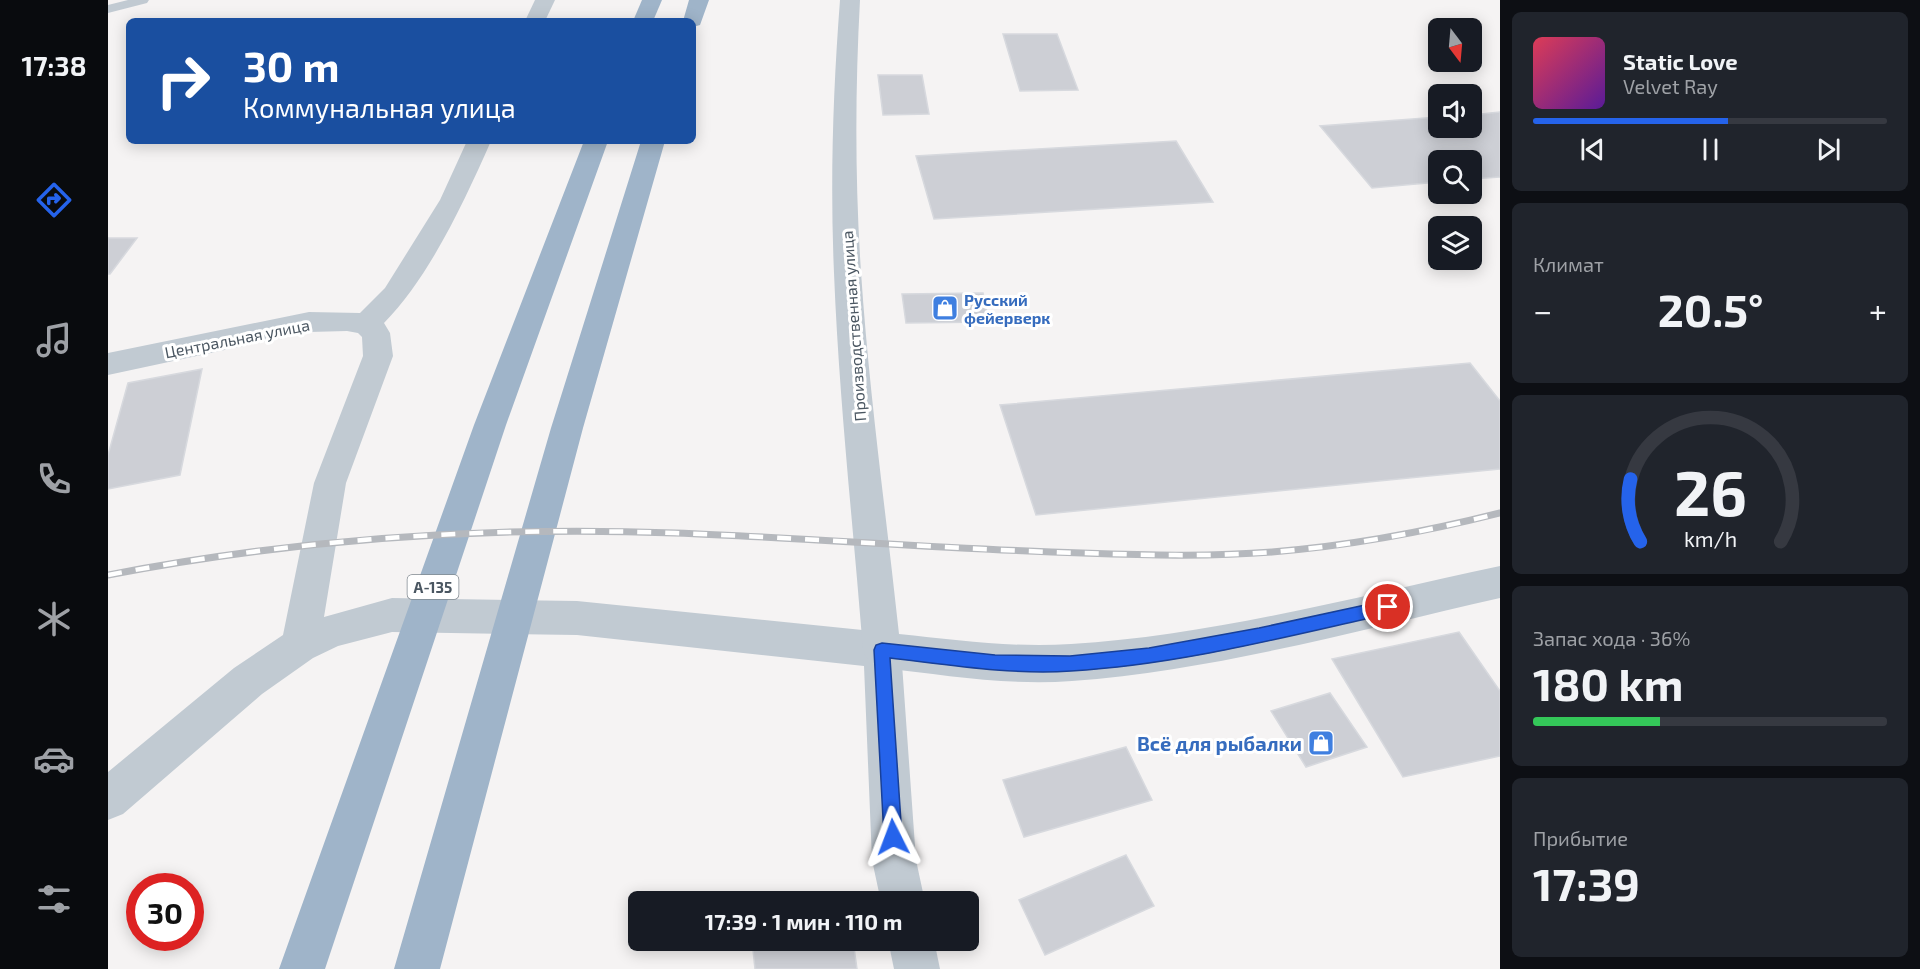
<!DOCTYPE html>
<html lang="ru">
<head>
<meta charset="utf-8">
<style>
	:root { --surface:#171b24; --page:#20242c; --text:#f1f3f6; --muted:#9ea1a6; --line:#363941; --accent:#2563eb }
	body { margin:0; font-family:"Exo 2",sans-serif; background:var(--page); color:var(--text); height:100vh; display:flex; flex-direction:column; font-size:22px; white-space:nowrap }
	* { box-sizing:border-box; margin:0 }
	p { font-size:20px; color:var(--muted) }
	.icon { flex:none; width:33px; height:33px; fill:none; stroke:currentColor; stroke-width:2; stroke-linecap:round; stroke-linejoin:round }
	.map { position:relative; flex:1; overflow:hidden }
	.drawer { display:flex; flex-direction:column; gap:12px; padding:12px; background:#0d0f14; width:420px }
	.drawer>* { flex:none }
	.top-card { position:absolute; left:18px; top:18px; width:570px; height:126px; border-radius:9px; box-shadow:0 3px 15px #0003; background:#1a4fa0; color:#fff; overflow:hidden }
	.needle { width:39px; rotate:164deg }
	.tools { position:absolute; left:1320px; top:18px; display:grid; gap:12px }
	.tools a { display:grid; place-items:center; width:54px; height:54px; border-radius:9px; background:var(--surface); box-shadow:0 3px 15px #0003; font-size:30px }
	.speed { position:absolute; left:18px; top:873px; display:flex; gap:12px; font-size:30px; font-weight:700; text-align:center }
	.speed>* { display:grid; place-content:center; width:78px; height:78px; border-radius:50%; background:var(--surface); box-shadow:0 3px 15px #0003; line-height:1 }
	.speed .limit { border:9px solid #d22; background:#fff; color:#111 }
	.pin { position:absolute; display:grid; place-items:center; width:51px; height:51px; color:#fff; margin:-26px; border:3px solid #fff; border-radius:50%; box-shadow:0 2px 6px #0007 }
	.me { position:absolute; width:66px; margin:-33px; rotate:357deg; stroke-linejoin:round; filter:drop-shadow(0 0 4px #0008) }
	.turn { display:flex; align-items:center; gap:21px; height:126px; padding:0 18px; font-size:27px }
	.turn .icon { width:78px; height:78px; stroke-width:2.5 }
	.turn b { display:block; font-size:42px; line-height:51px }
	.big { font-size:45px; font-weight:700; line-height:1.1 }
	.drawer .widget { flex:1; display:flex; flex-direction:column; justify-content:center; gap:9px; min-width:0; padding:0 21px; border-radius:9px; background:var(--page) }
	.drawer .dial { align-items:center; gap:0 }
	.dial svg { height:156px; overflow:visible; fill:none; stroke:var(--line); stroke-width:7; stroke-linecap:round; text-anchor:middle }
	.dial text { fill:var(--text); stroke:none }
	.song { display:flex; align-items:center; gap:18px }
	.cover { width:72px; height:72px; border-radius:9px; background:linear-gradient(135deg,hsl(350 70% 55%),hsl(270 70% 35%)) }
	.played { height:6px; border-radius:3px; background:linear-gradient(90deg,var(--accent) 55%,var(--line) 55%) }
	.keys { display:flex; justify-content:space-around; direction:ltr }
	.heat { display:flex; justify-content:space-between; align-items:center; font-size:33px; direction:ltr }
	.charge { height:9px; border-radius:4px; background:linear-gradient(90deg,#34c759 36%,var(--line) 0) }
	.trip { position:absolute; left:520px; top:891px; width:351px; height:60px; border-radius:9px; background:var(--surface); box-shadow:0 3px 15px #0003; font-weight:700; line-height:60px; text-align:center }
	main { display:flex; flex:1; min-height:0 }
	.menu { display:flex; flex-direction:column; width:108px; justify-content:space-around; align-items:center; background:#090b0e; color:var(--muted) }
	.menu .icon { width:42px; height:42px }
	.menu .active { color:var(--accent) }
	.menu b { font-size:27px; color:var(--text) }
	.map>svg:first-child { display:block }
	.building { fill:#cdcfd5; stroke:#d7d9de; stroke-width:1.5 }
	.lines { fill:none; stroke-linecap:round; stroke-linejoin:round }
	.service { fill:#c1cad2; fill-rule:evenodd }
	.minor { fill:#c1cad2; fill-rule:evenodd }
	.tertiary { fill:#c1cad2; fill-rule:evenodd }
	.trunk { fill:#9fb4c9; fill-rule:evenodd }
	.rail-casing { stroke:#b5b8bd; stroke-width:7 }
	.rail { stroke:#fff; stroke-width:4.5; stroke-dasharray:14; stroke-linecap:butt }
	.route { fill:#2563eb; stroke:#184099; stroke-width:1.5 }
	.labels { text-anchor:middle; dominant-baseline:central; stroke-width:6; stroke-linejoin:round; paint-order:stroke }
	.shield { fill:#fff; stroke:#808990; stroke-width:1.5 }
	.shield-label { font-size:15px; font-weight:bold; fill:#4a5661 }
	.shop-label { font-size:16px; font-weight:bold; fill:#366cbe; stroke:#fff; text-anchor:start }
	.street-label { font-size:16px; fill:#4a5661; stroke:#fff }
	.near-shop-label { font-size:20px; font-weight:bold; fill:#366cbe; stroke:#fff; text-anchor:end }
</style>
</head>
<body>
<main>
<nav class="menu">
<b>17:38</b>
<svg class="icon active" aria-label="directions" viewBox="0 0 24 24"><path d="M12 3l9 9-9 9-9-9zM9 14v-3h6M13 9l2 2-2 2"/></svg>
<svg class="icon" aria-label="music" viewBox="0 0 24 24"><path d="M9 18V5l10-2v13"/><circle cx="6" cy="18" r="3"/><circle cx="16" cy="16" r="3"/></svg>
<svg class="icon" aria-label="phone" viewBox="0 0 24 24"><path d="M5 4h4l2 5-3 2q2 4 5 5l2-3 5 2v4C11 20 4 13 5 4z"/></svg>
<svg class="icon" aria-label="climate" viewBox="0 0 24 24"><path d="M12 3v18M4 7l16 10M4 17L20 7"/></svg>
<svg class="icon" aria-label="car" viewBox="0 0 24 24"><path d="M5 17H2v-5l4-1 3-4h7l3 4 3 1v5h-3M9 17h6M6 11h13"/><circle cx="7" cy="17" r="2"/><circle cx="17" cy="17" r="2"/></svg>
<svg class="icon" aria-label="filters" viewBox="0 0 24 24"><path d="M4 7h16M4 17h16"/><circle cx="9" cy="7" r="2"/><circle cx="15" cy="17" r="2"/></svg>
</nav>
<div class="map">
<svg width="1392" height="969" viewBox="0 0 1392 969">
	<rect width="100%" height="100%" fill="#f5f3f3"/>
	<!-- building -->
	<g class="building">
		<path d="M895 34H949L970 90 912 91Z"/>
		<path d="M770 75H814L821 114 775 115Z"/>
		<path d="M1392 112V177L1364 179V160H1330V182L1264 188 1212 126 1330 117V128H1364V115Z"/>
		<path d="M1068 141 1105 202 826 219 808 156Z"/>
		<path d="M0 238H29L2 274H0Z"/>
		<path d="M875 293 881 322 798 323 794 294Z"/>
		<path d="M1362 363 1392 401V469L928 515 892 405Z"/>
		<path d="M94 369 72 475 0 489V455L20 383Z"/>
		<path d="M1351 632 1392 691V756L1295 777 1224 659Z"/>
		<path d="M1222 693 1259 747 1198 767 1163 711Z"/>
		<path d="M1018 747 1044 800 916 837 895 780Z"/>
		<path d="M1018 855 1046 906 937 955 911 900Z"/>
		<path d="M644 940H745L749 969H647Z"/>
	</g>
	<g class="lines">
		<!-- service -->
		<path class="service" d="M20 0H41L39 3 0 13V5Z"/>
		<!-- minor -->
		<g class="minor">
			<path d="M427 0H447L437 21H417Z"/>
			<path d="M359 141H383C356 202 322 276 276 323L282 333 285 356 238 483 216 617 284 598 469 601 774 632 787 637 793 650 808 860 817 902H773L764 860 756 666 469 635 284 632 230 646 205 658 154 694 15 814 0 820V772L126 668 175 635 206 483 255 356 254 337 250 333 239 331 201 332 0 375V353L201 312 252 313 277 288 332 200Z"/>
			<path d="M780 940H826L832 969H786Z"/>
		</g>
		<!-- tertiary -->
		<path class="tertiary" d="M732 0H752C747 91 747 182 753 272 761 393 778 513 791 634 848 640 906 648 963 644 1104 636 1254 595 1392 566V598C1251 630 1109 670 964 681 901 686 837 675 774 668L761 663 755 650C745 524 731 399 726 273 722 182 725 91 732 0Z"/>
		<!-- trunk -->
		<g class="trunk">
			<path d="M534 0H554L545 21H525Z"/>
			<path d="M581 0H601L592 25 585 27V21H575Z"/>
			<path d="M476 141H500L398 425 217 969H171L366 425Z"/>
			<path d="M533 141H557L475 428 332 969H286L443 428Z"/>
		</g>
		<defs>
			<path id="rail" d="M0 575C188 539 376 526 567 533 702 538 838 549 974 553 1037 555 1101 557 1164 552 1241 546 1317 532 1392 513"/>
		</defs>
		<!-- rail casing -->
		<use href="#rail" class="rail-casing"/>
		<!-- rail -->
		<use href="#rail" class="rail"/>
	</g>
	<!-- route -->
	<path class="route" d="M1280 600 1286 602 1288 607 1286 612 1280 614C1176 637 1070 665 963 671 903 675 842 665 782 658L794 837 791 843 785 845 779 843 776 837 766 650 768 645 774 643 887 655 962 656 1041 648 1151 628Z"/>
	<!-- icons -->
	<defs>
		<symbol id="shop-square" viewBox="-11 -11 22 22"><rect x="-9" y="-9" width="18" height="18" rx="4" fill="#3f7fe0" stroke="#fff"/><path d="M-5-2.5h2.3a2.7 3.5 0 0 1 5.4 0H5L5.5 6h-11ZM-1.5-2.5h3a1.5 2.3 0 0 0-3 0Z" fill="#fff"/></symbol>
	</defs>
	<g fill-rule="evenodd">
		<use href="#shop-square" x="822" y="293" width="30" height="30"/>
		<use href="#shop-square" x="1198" y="728" width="30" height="30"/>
	</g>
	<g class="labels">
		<!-- shield labels -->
		<rect class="shield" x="299.5" y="575" width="51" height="24" rx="4.5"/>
		<g class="shield-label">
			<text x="325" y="587">А-135</text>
		</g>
		<!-- shop labels -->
		<g class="shop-label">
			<text x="856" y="299">Русский<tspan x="856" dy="18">фейерверк</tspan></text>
		</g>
		<!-- street labels -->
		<g class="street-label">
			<text transform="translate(745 326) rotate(-94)">Производственная улица</text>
			<text transform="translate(129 338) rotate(-11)">Центральная улица</text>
		</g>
		<!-- near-shop labels -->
		<g class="near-shop-label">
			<text x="1194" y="743">Всё для рыбалки</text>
		</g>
	</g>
</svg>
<div class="tools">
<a><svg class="needle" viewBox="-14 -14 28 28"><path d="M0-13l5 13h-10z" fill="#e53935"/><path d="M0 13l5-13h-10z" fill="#9ea1a6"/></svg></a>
<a><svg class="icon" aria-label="sound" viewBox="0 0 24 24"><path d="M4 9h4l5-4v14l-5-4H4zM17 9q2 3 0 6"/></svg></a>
<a><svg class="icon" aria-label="search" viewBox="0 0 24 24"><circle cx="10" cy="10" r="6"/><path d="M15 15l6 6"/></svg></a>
<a><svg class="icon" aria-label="layers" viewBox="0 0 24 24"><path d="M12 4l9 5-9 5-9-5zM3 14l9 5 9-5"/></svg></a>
</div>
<div class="speed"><div class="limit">30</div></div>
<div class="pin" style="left:1280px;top:607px;background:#d93025"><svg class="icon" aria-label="arrive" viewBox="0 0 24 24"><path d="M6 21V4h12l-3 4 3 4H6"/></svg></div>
<svg class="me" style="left:785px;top:837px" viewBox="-20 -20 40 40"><path d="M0-17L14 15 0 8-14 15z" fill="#2563eb" stroke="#fff" stroke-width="4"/></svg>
<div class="trip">17:39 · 1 мин · 110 m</div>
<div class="top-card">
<div class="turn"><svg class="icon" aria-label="right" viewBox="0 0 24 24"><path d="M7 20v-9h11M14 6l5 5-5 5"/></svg><div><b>30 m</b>Коммунальная улица</div></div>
</div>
</div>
<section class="drawer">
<div class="widget">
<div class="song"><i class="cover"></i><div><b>Static Love</b><p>Velvet Ray</p></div></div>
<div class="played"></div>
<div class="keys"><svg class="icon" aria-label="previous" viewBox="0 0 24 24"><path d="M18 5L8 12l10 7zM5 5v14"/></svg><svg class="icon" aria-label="pause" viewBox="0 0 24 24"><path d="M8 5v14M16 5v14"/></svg><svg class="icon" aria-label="next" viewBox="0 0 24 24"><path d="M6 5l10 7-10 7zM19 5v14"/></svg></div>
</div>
<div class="widget"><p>Климат</p>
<div class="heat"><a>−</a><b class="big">20.5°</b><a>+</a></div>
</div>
<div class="widget dial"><svg viewBox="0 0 100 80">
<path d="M14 69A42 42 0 1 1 86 69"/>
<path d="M14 69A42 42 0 0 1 9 37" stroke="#2563eb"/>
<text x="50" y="56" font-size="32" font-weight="700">26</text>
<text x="50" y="72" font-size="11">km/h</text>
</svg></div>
<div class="widget"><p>Запас хода · 36%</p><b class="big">180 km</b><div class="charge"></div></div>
<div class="widget"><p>Прибытие</p><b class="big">17:39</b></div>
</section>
</main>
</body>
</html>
